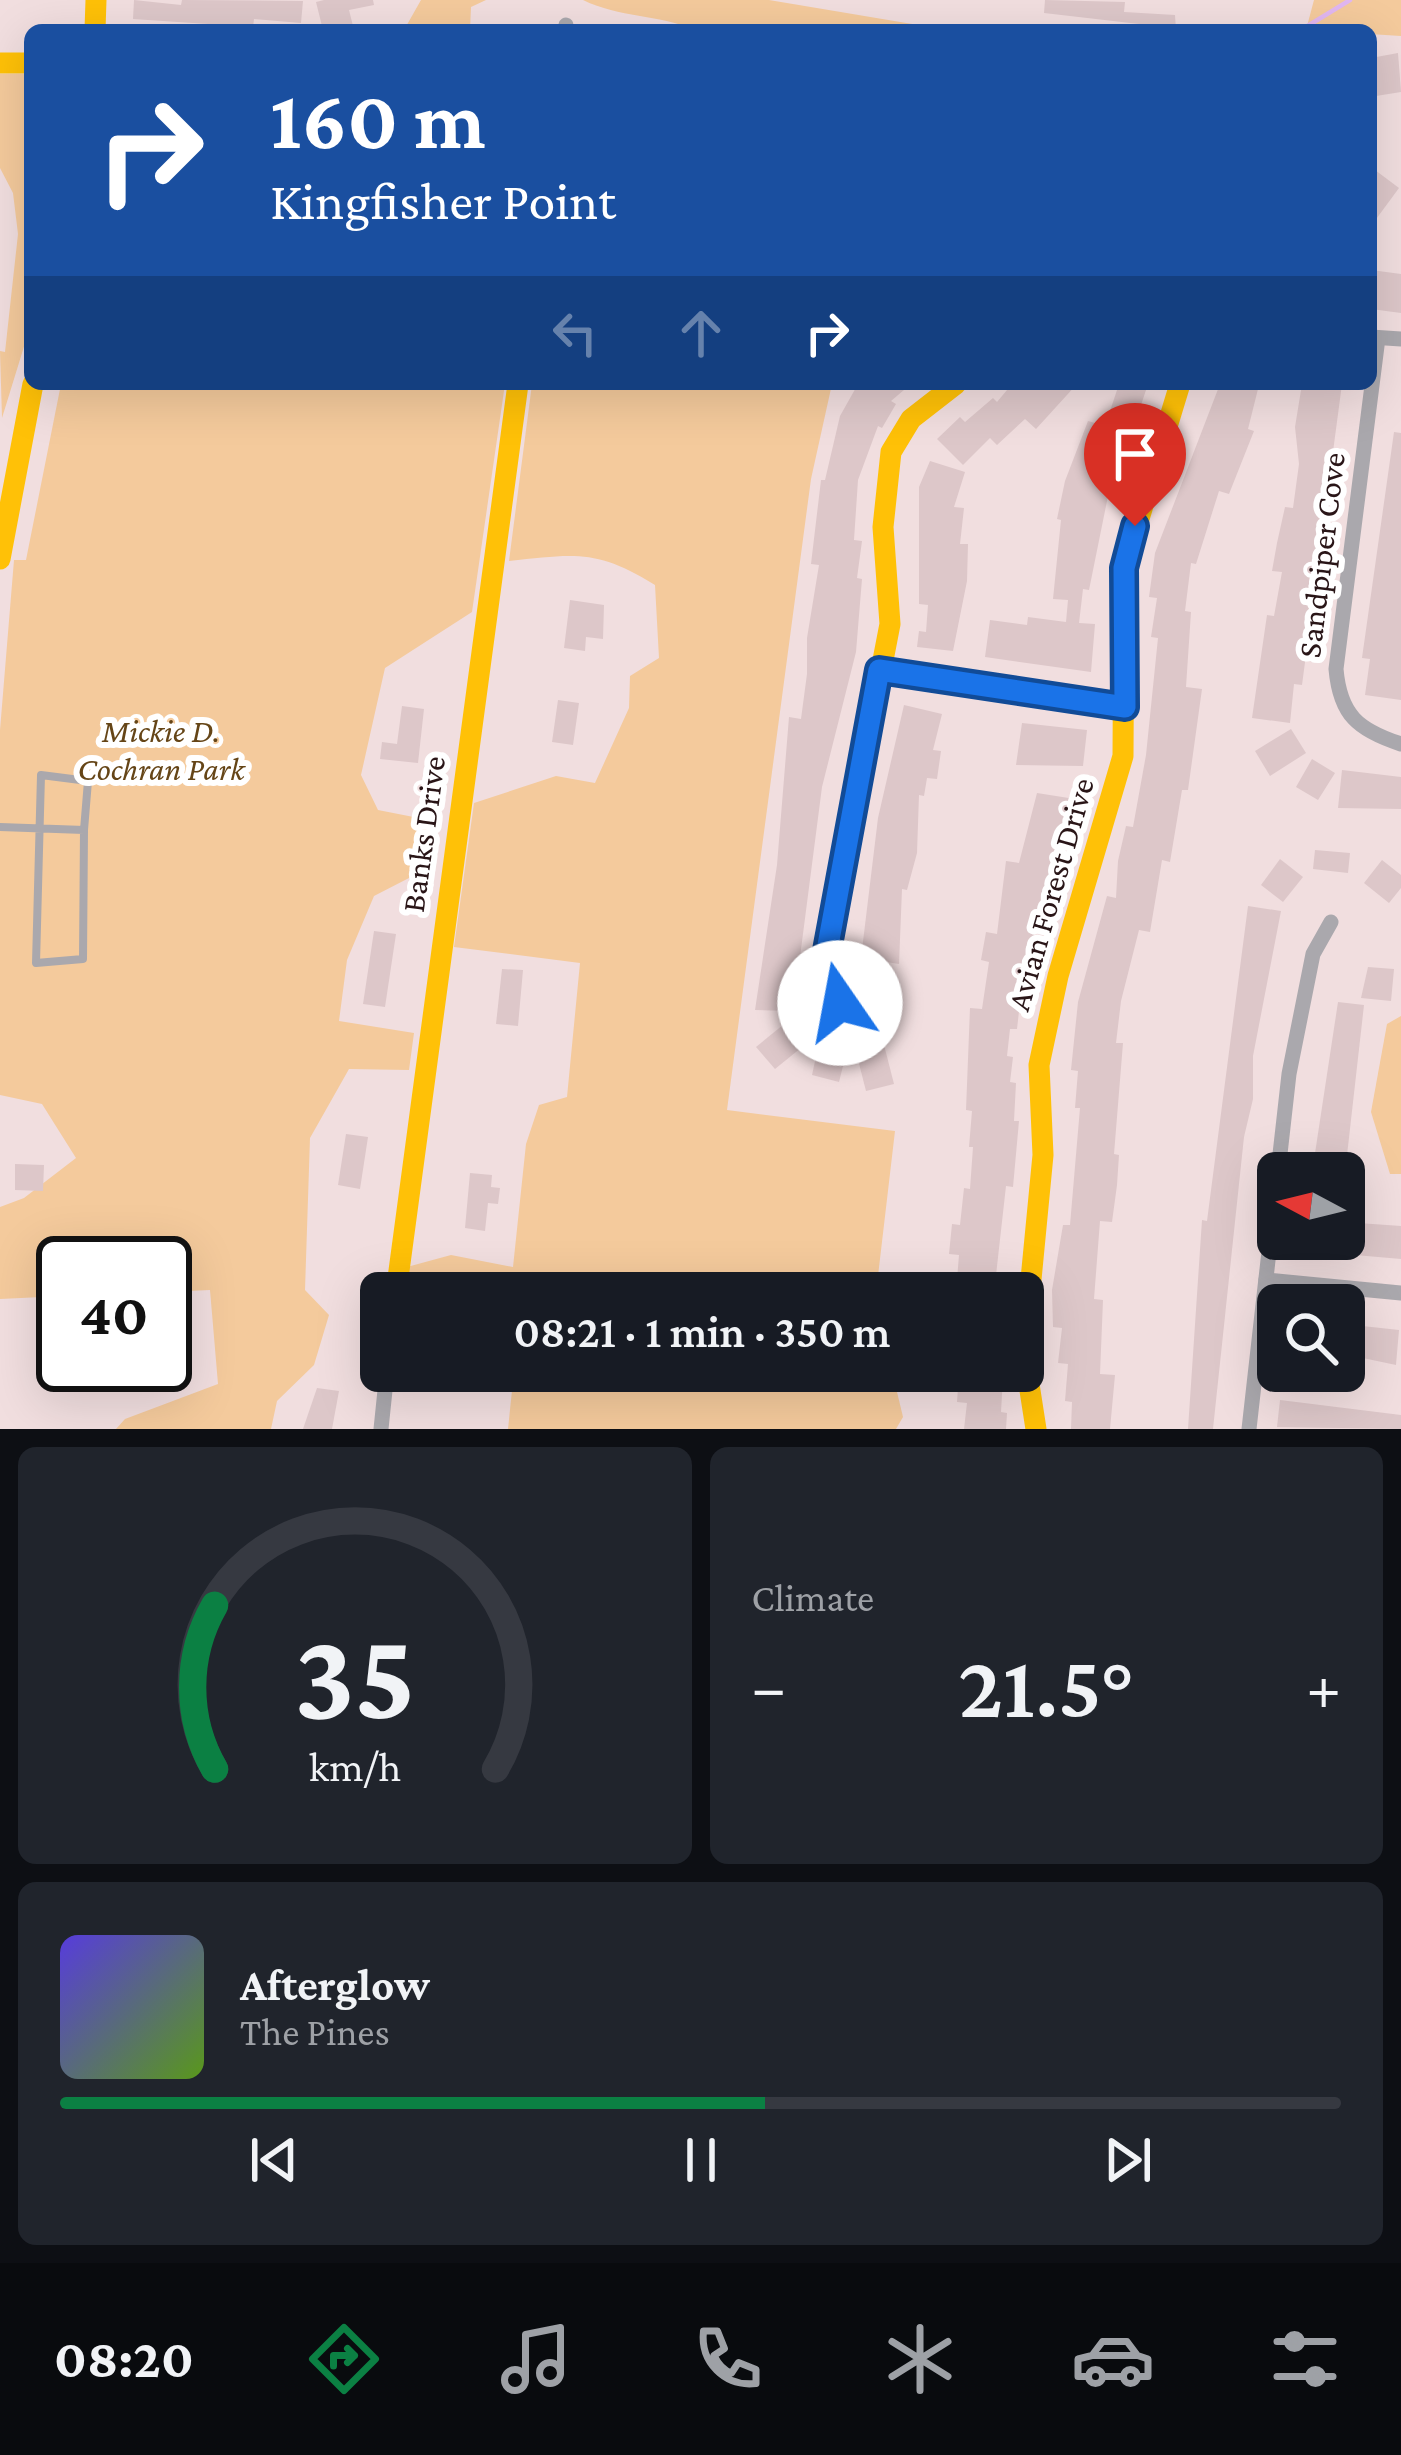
<!DOCTYPE html>
<html lang="en">
<head>
<meta charset="utf-8">
<style>
	:root { --surface:#171b24; --page:#20242c; --text:#f1f3f6; --muted:#9ea1a6; --line:#363941; --accent:#0b8043 }
	body { margin:0; font-family:"Crimson Pro",serif; background:var(--page); color:var(--text); height:100vh; display:flex; flex-direction:column; font-size:45px; white-space:nowrap }
	* { box-sizing:border-box; margin:0 }
	p { font-size:39px; color:var(--muted) }
	.icon { flex:none; width:66px; height:66px; fill:none; stroke:currentColor; stroke-width:2; stroke-linecap:round; stroke-linejoin:round }
	.map { position:relative; height:1429px; overflow:hidden }
	.panel { display:flex; flex-direction:column; gap:18px; padding:18px; background:#0d0f14; flex:1 }
	.panel>* { flex:none }
	.guide { position:absolute; left:24px; top:24px; width:1353px; height:366px; border-radius:18px; box-shadow:0 12px 48px #0002; background:#1a4fa0; color:#fff; overflow:hidden }
	.needle { width:78px; rotate:277deg }
	.tools { position:absolute; left:1257px; top:1152px; display:grid; gap:24px }
	.tools a { display:grid; place-items:center; width:108px; height:108px; border-radius:18px; background:var(--surface); box-shadow:0 12px 48px #0002; font-size:60px }
	.speed { position:absolute; left:36px; top:1236px; display:flex; gap:24px; font-size:60px; font-weight:700; text-align:center }
	.speed>* { display:grid; place-content:center; width:156px; height:156px; border-radius:50%; background:var(--surface); box-shadow:0 12px 48px #0002; line-height:1 }
	.speed .limit { border:6px solid #111; border-radius:18px; background:#fff; color:#111 }
	.pin { position:absolute; display:grid; place-items:center; width:102px; height:102px; color:#fff; margin:-123px -51px; border-radius:50% 50% 50% 0; rotate:-45deg; box-shadow:0 0 12px #0007 }
	.pin .icon { rotate:45deg }
	.me { position:absolute; width:132px; margin:-66px; rotate:348deg; stroke-linejoin:round; filter:drop-shadow(0 0 9px #0008) }
	.turn { display:flex; align-items:center; gap:42px; height:252px; padding:0 48px; font-size:54px }
	.turn .icon { width:156px; height:156px; stroke-width:2.5 }
	.turn b { display:block; font-size:84px; line-height:102px }
	.lanes { display:flex; align-items:center; height:114px; padding:0 48px; background:#0003; justify-content:center; gap:60px; direction:ltr }
	.lanes .off { opacity:.35 }
	.big { font-size:90px; font-weight:600; line-height:1.1 }
	.panel .card { flex:1; display:flex; flex-direction:column; justify-content:center; gap:18px; min-width:0; padding:0 42px; border-radius:18px; background:var(--page) }
	.panel .dial { align-items:center; gap:0 }
	.dial svg { height:312px; overflow:visible; fill:none; stroke:var(--line); stroke-width:7; stroke-linecap:round; text-anchor:middle }
	.dial text { fill:var(--text); stroke:none }
	.song { display:flex; align-items:center; gap:36px }
	.cover { width:144px; height:144px; border-radius:18px; background:linear-gradient(135deg,hsl(250 70% 55%),hsl(90 70% 35%)) }
	.played { height:12px; border-radius:6px; background:linear-gradient(90deg,var(--accent) 55%,var(--line) 55%) }
	.keys { display:flex; justify-content:space-around; direction:ltr }
	.heat { display:flex; justify-content:space-between; align-items:center; font-size:66px; direction:ltr }
	.panel .tiles { flex:1; display:grid; gap:18px; grid-template-columns:1fr 1fr }
	.card:last-child { grid-column:span 2 }
	.trip { position:absolute; left:360px; top:1272px; width:684px; height:120px; border-radius:18px; background:var(--surface); box-shadow:0 12px 48px #0002; font-weight:600; line-height:120px; text-align:center }
	.tab-bar { display:flex; height:192px; justify-content:space-around; align-items:center; background:#090b0e; color:var(--muted) }
	.tab-bar .icon { width:84px; height:84px }
	.tab-bar .selected { color:var(--accent) }
	.tab-bar b { font-size:54px; color:var(--text) }
	.map>svg:first-child { display:block }
	.green { fill:#f4ca9c }
	.lines { fill:none; stroke-linecap:round; stroke-linejoin:round }
	.stream { stroke:#e1b7f0; stroke-width:4.5 }
	.building { fill:#ddc7c9 }
	.lane { stroke:#aaa8ad; stroke-width:8 }
	.street { stroke:#aaa8ad; stroke-width:15 }
	.slow { stroke:#ffc107; stroke-width:21 }
	.route-casing { stroke:#114b97; stroke-width:30 }
	.route { stroke:#1a73e8; stroke-width:21 }
	.labels { text-anchor:middle; dominant-baseline:central; stroke-width:12; stroke-linejoin:round; paint-order:stroke }
	.street-label { font-size:33px; fill:#291517; stroke:#fff }
	.park-label { font-size:33px; font-style:italic; fill:#654517; stroke:#fff }
</style>
</head>
<body>
<div class="map">
<svg width="1401" height="1429" viewBox="0 0 1401 1429">
	<rect width="100%" height="100%" fill="#f1dedf"/>
	<!-- green -->
	<g class="green">
		<path d="M421 0H486L471 7 470 30H404Z"/>
		<path d="M583 0H769L948 30H695C657 14 620 18 583 0Z"/>
		<path d="M1314 0H1401V36L1306 30Z"/>
		<path d="M0 74H30V327L2 418 0 351 5 352 18 234 13 193 0 168Z"/>
		<path d="M61 384H505L472 612 385 668 361 775 378 810 439 822 409 878 374 896 347 960 339 1021 414 1033 409 1070 349 1069 310 1138 305 1290 329 1315 314 1365 277 1401 271 1429H116L125 1419 218 1384 210 1290 165 1292V1263H63V1296L0 1299V1207L24 1198 76 1158 42 1104 0 1095V730L14 560H26Z"/>
		<path d="M532 384H832L811 479 727 1110 895 1131 876 1293H405L407 1267 451 1255 513 1267 526 1144 539 1105 567 1097 580 963 454 947 474 803 556 776 595 783 629 708 630 676 659 658 655 585C597 549 575 554 509 561Z"/>
		<path d="M1401 1016V1174H1390L1371 1112 1387 1024Z"/>
		<path d="M514 1371H892L903 1417 896 1429H508Z"/>
	</g>
	<g class="lines">
		<!-- stream -->
		<g class="stream">
			<path d="M1301 30 1350 0"/>
			<path d="M677 387 689 384"/>
		</g>
	</g>
	<!-- building -->
	<g class="building">
		<path d="M134 0 181 5 182 0 303 1 301 23 254 19 253 27 133 19Z"/>
		<path d="M324 0H373L374 5 349 10 354 30H323L316 2Z"/>
		<path d="M1045 0 1125 2 1124 12 1175 15 1176 30H1139V24L1044 13Z"/>
		<path d="M1398 53 1401 92 1376 96 1371 58Z"/>
		<path d="M1371 167 1399 188 1371 226Z"/>
		<path d="M1371 270 1401 274V313L1371 309Z"/>
		<path d="M858 384H911L891 401 896 404 882 428 878 426 858 480 854 540 862 541 857 578 862 579 856 652 822 787 793 1011 755 1010 777 865 789 717 801 719 807 674V638L819 565 811 564 821 480H825L840 416Z"/>
		<path d="M1012 384H1077L1036 429 1025 419 997 445 990 438 963 465 937 439 960 417 965 422 993 398 997 402Z"/>
		<path d="M1119 384H1148L1139 411 1146 413 1108 496 1089 590 1083 589 1079 623 1095 624 1091 672 985 657 990 620 1027 625 1028 617 1066 622 1068 600 1053 599 1061 520 1057 519 1065 481 1088 421 1105 426Z"/>
		<path d="M1220 384 1258 389 1248 429 1254 431 1229 494 1219 491 1196 564 1191 563 1185 611 1191 612 1186 687 1202 689 1188 790H1182L1170 862 1162 860 1150 932 1139 930 1121 1001 1116 1043H1123L1114 1154 1119 1155 1117 1185 1112 1222 1100 1221 1094 1299 1103 1300 1100 1374 1115 1375 1110 1429H1071L1072 1402 1065 1401 1068 1364 1058 1363 1062 1328 1053 1327 1052 1290 1063 1225H1070L1080 1108H1075L1078 1071 1071 1070 1078 1002 1107 896 1116 898 1118 861 1126 826 1133 827 1146 755 1158 638 1151 637 1157 598 1149 597 1155 553Z"/>
		<path d="M1302 384H1342L1302 685 1294 684 1290 723 1252 718 1267 615 1274 616 1282 572 1272 571 1277 543 1285 507 1293 508 1299 464 1295 427Z"/>
		<path d="M1394 432 1401 433V700L1365 695 1370 659 1362 658Z"/>
		<path d="M930 461 965 472 954 507 964 508 960 544H968L967 581 953 651 917 647 919 631 926 632 928 605 919 604V487Z"/>
		<path d="M570 600 604 605 603 639 586 637 585 651 564 648Z"/>
		<path d="M558 700 579 703 573 745 552 742Z"/>
		<path d="M904 705 942 714 933 750 941 751 937 779 927 778 924 796 919 795 917 853 907 890 902 889 899 964 861 958 878 818Z"/>
		<path d="M402 706 424 709 418 763 380 759 382 742 397 744Z"/>
		<path d="M1022 723 1087 730 1083 766 1016 765Z"/>
		<path d="M1291 729 1306 753 1270 776 1255 751Z"/>
		<path d="M1312 759 1335 773 1318 800 1296 787Z"/>
		<path d="M1342 770 1401 777V809L1338 808Z"/>
		<path d="M1037 793 1075 799 1024 967 1017 1029H1010L1007 1056 1013 1057 1010 1082 1016 1083 1014 1121H1019L1013 1187 1006 1186 994 1293 956 1292 959 1255 949 1254 952 1224 960 1225 964 1188 970 1189 973 1147H969L972 1111 966 1110 970 1008 982 1009 989 962 981 960 986 932 997 934 1006 861 1019 863Z"/>
		<path d="M1315 850 1350 853 1348 873 1313 869Z"/>
		<path d="M1280 859 1303 877 1283 902 1261 885Z"/>
		<path d="M1382 860 1401 875V888L1389 903 1364 883Z"/>
		<path d="M1248 906 1281 911 1253 1056V1099L1244 1137 1213 1429H1188L1202 1220 1207 1221Z"/>
		<path d="M374 931 396 934 385 1007 363 1004Z"/>
		<path d="M1368 967 1394 969 1391 1001 1361 998Z"/>
		<path d="M502 969 523 970 518 1026 496 1024Z"/>
		<path d="M1338 1002 1364 1005 1345 1173H1312Z"/>
		<path d="M794 1016 812 1039 775 1069 756 1047Z"/>
		<path d="M882 1037 894 1084 866 1091 854 1044Z"/>
		<path d="M820 1038 836 1042 834 1049 848 1046 839 1082 812 1075Z"/>
		<path d="M346 1134 368 1137 360 1189 338 1185Z"/>
		<path d="M15 1164 44 1165 43 1191 15 1190Z"/>
		<path d="M470 1173 492 1175 491 1187 500 1188 498 1204 488 1203 485 1231 465 1228Z"/>
		<path d="M1344 1222 1401 1226V1259L1298 1250 1299 1239H1344Z"/>
		<path d="M1344 1324 1399 1330 1396 1365 1344 1354Z"/>
		<path d="M959 1373 1003 1377 1001 1412 1007 1413 1006 1429H964L967 1403 957 1402Z"/>
		<path d="M317 1388 339 1391 332 1429H303Z"/>
		<path d="M1280 1400 1401 1415V1429L1277 1427Z"/>
	</g>
	<g class="lines">
		<!-- lane -->
		<path class="lane" d="M0 827 84 830 83 959 36 963 41 775 88 781 84 830"/>
		<!-- street -->
		<g class="street">
			<path d="M565 30 566 25"/>
			<path d="M1371 337 1401 339"/>
			<path d="M1378 338 1336 669C1340 715 1358 730 1401 744"/>
			<path d="M879 670 1125 707"/>
			<path d="M1266 1280 1401 1293"/>
			<path d="M381 1429 387 1371"/>
			<path d="M1249 1429 1289 1074 1313 954 1331 922"/>
		</g>
		<!-- slow -->
		<g class="slow">
			<path d="M95 30 96 0"/>
			<path d="M0 63H30"/>
			<path d="M0 559 33 384"/>
			<path d="M840 1003 826 955 890 624 883 527 891 452 911 419 956 384"/>
			<path d="M396 1293 518 384"/>
			<path d="M1036 1429 1024 1352 1043 1155 1039 1065 1058 976 1123 756 1124 568 1180 384"/>
		</g>
	</g>
	<g class="lines">
		<defs>
			<path id="route" d="M840 1003 826 956 879 670 1125 707 1124 568 1135 526"/>
		</defs>
		<!-- route casing -->
		<use href="#route" class="route-casing"/>
		<!-- route -->
		<use href="#route" class="route"/>
	</g>
	<g class="labels">
		<!-- street labels -->
		<g class="street-label">
			<text transform="translate(1321 555) rotate(-83)">Sandpiper Cove</text>
			<text transform="translate(423 834) rotate(-82)">Banks Drive</text>
			<text transform="translate(1050 894) rotate(-74)">Avian Forest Drive</text>
		</g>
		<!-- park labels -->
		<g class="park-label">
			<text x="161" y="730">Mickie D.<tspan x="161" dy="38">Cochran Park</tspan></text>
		</g>
	</g>
</svg>
<div class="tools">
<a><svg class="needle" viewBox="-14 -14 28 28"><path d="M0-13l5 13h-10z" fill="#e53935"/><path d="M0 13l5-13h-10z" fill="#9ea1a6"/></svg></a>
<a><svg class="icon" aria-label="search" viewBox="0 0 24 24"><circle cx="10" cy="10" r="6"/><path d="M15 15l6 6"/></svg></a>
</div>
<div class="speed"><div class="limit">40</div></div>
<div class="pin" style="left:1135px;top:526px;background:#d93025"><svg class="icon" aria-label="arrive" viewBox="0 0 24 24"><path d="M6 21V4h12l-3 4 3 4H6"/></svg></div>
<svg class="me" style="left:840px;top:1003px" viewBox="-20 -20 40 40"><circle r="19" fill="#fff"/><path d="M0-13L10 11 0 6-10 11z" fill="#1a73e8"/></svg>
<div class="trip">08:21 · 1 min · 350 m</div>
<div class="guide">
<div class="turn"><svg class="icon" aria-label="right" viewBox="0 0 24 24"><path d="M7 20v-9h11M14 6l5 5-5 5"/></svg><div><b>160 m</b>Kingfisher Point</div></div>
<div class="lanes"><svg class="icon off" aria-label="left" viewBox="0 0 24 24"><path d="M17 20v-9H6M10 6l-5 5 5 5"/></svg><svg class="icon off" aria-label="ahead" viewBox="0 0 24 24"><path d="M12 20V5M6 11l6-6 6 6"/></svg><svg class="icon" aria-label="right" viewBox="0 0 24 24"><path d="M7 20v-9h11M14 6l5 5-5 5"/></svg></div>
</div>
</div>
<section class="panel">
<div class="tiles">
<div class="card dial"><svg viewBox="0 0 100 80">
<path d="M14 69A42 42 0 1 1 86 69"/>
<path d="M14 69A42 42 0 0 1 14 27" stroke="#0b8043"/>
<text x="50" y="56" font-size="32" font-weight="700">35</text>
<text x="50" y="72" font-size="11">km/h</text>
</svg></div>
<div class="card"><p>Climate</p>
<div class="heat"><a>−</a><b class="big">21.5°</b><a>+</a></div>
</div>
<div class="card">
<div class="song"><i class="cover"></i><div><b>Afterglow</b><p>The Pines</p></div></div>
<div class="played"></div>
<div class="keys"><svg class="icon" aria-label="previous" viewBox="0 0 24 24"><path d="M18 5L8 12l10 7zM5 5v14"/></svg><svg class="icon" aria-label="pause" viewBox="0 0 24 24"><path d="M8 5v14M16 5v14"/></svg><svg class="icon" aria-label="next" viewBox="0 0 24 24"><path d="M6 5l10 7-10 7zM19 5v14"/></svg></div>
</div>
</div>
</section>
<nav class="tab-bar">
<b>08:20</b>
<svg class="icon selected" aria-label="directions" viewBox="0 0 24 24"><path d="M12 3l9 9-9 9-9-9zM9 14v-3h6M13 9l2 2-2 2"/></svg>
<svg class="icon" aria-label="music" viewBox="0 0 24 24"><path d="M9 18V5l10-2v13"/><circle cx="6" cy="18" r="3"/><circle cx="16" cy="16" r="3"/></svg>
<svg class="icon" aria-label="phone" viewBox="0 0 24 24"><path d="M5 4h4l2 5-3 2q2 4 5 5l2-3 5 2v4C11 20 4 13 5 4z"/></svg>
<svg class="icon" aria-label="climate" viewBox="0 0 24 24"><path d="M12 3v18M4 7l16 10M4 17L20 7"/></svg>
<svg class="icon" aria-label="car" viewBox="0 0 24 24"><path d="M5 17H2v-5l4-1 3-4h7l3 4 3 1v5h-3M9 17h6M6 11h13"/><circle cx="7" cy="17" r="2"/><circle cx="17" cy="17" r="2"/></svg>
<svg class="icon" aria-label="filters" viewBox="0 0 24 24"><path d="M4 7h16M4 17h16"/><circle cx="9" cy="7" r="2"/><circle cx="15" cy="17" r="2"/></svg>
</nav>
</body>
</html>
